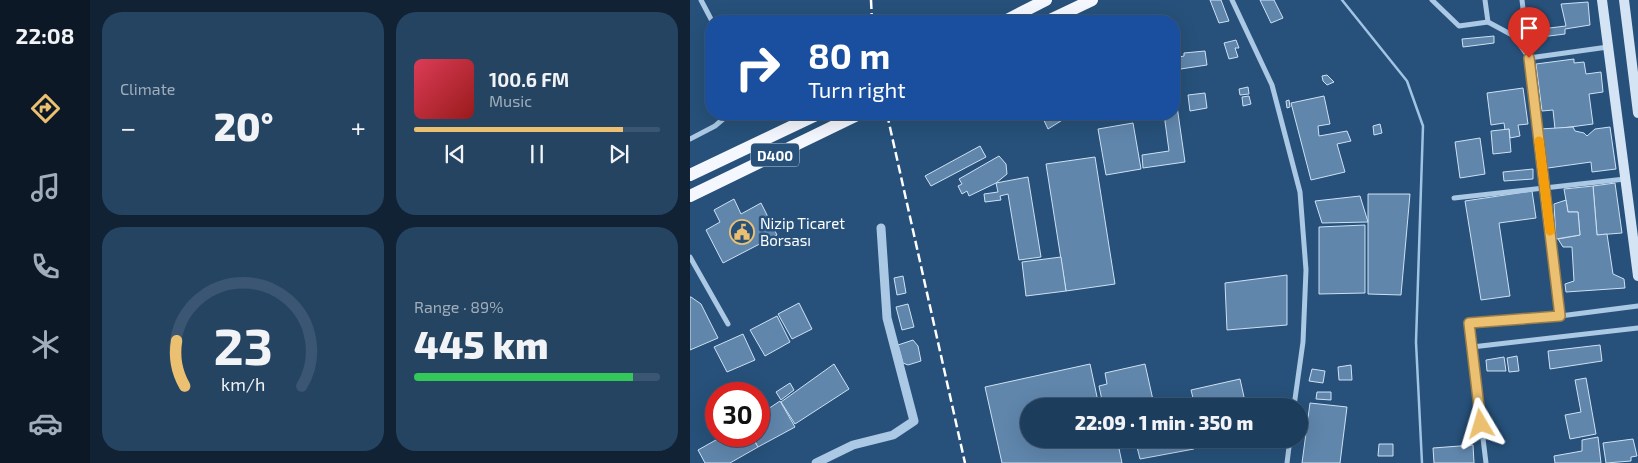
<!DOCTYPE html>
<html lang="en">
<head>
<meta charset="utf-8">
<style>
	:root { --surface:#1d3d5c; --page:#254462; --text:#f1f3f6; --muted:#a0aebb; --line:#3b5672; --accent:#ebc071 }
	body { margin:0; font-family:"Exo 2",sans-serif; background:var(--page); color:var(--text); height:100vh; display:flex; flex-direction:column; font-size:19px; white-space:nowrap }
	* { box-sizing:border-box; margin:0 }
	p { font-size:16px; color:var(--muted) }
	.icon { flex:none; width:28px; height:28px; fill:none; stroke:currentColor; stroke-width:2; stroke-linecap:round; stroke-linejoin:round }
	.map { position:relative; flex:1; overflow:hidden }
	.panel { display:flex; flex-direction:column; gap:12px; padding:12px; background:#102233; width:600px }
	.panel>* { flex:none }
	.banner { position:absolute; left:15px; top:15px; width:475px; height:105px; border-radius:20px; box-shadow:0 5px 20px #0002,0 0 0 1px var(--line); background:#1a4fa0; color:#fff; overflow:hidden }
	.speed { position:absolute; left:15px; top:382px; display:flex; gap:10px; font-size:25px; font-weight:700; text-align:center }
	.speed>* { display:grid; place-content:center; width:65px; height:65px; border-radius:50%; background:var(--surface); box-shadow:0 5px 20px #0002,0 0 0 1px var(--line); line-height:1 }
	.speed .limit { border:8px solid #d22; background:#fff; color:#111 }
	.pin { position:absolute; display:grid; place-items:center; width:42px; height:42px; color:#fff; margin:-51px -21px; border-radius:50% 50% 50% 0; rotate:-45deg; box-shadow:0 0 5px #0007 }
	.pin .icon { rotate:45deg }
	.me { position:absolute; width:55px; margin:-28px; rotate:353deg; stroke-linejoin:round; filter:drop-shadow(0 0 4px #0008) }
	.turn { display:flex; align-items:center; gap:18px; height:105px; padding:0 20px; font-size:22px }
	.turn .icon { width:65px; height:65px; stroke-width:2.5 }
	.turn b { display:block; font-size:35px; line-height:42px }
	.big { font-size:38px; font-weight:800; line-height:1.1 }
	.panel .card { flex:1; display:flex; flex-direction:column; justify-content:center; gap:8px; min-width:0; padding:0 18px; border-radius:20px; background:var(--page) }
	.panel .dial { align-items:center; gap:0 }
	.dial svg { height:130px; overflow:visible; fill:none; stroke:var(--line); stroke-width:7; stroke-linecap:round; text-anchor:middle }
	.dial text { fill:var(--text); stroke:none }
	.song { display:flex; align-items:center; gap:15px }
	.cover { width:60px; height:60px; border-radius:8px; background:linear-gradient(135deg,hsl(350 70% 55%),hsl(0 70% 35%)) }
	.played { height:5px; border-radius:2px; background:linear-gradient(90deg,var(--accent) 85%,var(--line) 85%) }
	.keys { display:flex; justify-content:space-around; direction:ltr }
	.heat { display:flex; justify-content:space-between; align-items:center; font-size:28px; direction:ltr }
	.charge { height:8px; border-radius:4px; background:linear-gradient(90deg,#34c759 89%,var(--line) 0) }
	.panel .tiles { flex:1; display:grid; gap:12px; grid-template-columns:repeat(2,1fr) }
	.trip { position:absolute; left:330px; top:398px; width:288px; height:50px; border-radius:25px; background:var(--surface); box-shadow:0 5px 20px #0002,0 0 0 1px var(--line); font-weight:800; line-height:50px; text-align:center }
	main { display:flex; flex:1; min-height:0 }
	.tab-bar { display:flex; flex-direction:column; width:90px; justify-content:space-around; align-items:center; background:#0c1825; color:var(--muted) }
	.tab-bar .icon { width:35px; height:35px }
	.tab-bar .on { color:var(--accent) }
	.tab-bar b { font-size:22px; color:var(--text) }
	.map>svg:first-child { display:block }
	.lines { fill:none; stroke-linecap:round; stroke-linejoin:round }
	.stream { stroke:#9fc4e4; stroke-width:2.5 }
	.building { fill:#6086ac; stroke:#cde1f3 }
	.minor { stroke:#abc8e4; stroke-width:5 }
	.tertiary { stroke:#abc8e4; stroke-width:9 }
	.secondary { stroke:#d4e4f4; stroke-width:10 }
	.trunk { stroke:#f4f8fe; stroke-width:12 }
	.rail { stroke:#fff; stroke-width:2.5; stroke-dasharray:9 4; stroke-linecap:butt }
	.route-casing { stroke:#997d49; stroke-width:12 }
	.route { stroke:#ebc071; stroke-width:9 }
	.slow { stroke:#f59e0b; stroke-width:9 }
	.labels { text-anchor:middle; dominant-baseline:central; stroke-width:5; stroke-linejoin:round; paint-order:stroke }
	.shield { fill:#27517a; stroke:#becbd7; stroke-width:1 }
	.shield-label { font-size:14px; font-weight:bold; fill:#fff }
	.poi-label { font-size:15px; fill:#fff; stroke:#27517a; text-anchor:start }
</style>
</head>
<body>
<main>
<nav class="tab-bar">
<b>22:08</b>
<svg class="icon on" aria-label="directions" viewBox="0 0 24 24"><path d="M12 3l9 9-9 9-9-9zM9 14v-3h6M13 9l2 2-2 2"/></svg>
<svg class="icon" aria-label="music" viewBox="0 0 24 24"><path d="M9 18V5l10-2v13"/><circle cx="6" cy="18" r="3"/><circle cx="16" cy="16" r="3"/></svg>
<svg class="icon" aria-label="phone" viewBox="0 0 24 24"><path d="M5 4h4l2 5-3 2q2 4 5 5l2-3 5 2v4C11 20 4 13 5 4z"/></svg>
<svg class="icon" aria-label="climate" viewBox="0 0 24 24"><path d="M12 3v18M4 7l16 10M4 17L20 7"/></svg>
<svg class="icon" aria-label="car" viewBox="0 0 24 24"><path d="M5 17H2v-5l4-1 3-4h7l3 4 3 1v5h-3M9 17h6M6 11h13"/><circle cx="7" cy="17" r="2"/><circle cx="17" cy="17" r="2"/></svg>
</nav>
<section class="panel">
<div class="tiles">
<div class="card"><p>Climate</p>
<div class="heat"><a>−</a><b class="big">20°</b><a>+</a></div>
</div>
<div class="card">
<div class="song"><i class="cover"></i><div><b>100.6 FM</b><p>Music</p></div></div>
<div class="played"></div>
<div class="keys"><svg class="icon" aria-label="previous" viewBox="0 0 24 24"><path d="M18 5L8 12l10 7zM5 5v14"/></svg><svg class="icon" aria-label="pause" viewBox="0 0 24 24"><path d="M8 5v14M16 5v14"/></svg><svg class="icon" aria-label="next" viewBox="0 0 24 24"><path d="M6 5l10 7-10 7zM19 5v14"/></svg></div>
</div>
<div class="card dial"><svg viewBox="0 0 100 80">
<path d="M14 69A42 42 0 1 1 86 69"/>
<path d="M14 69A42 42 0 0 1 9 41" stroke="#ebc071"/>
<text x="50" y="56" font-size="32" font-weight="700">23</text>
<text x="50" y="72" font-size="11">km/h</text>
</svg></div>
<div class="card"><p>Range · 89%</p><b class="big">445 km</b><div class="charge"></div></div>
</div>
</section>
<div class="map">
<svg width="948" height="463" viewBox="0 0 948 463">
	<rect width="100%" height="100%" fill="#27517a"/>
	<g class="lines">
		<!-- stream -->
		<path class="stream" d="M652 0 717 81 733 126 726 342 732 463"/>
	</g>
	<!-- building -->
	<g class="building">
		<path d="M520 0H531L539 21 529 23Z"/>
		<path d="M570 0H584L593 18 581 23Z"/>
		<path d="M898 2 900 25 875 29V34L851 37V29L876 26 871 4Z"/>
		<path d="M98 15 101 21H86Z"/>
		<path d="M804 36V43L773 47 772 39Z"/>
		<path d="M546 40 549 48H545L548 57 539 59 534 43Z"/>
		<path d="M515 51 517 65 484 70V58L494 56V53Z"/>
		<path d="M884 59V63L894 62 896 74 911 72 913 92 899 94 903 124 865 129 863 110 852 111 846 64Z"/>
		<path d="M637 75 644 82 637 85 633 81 632 76Z"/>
		<path d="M558 87 559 94 550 95 549 89Z"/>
		<path d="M833 88 838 124 828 125 830 136 820 138 819 129 815 130 814 123 801 125 797 93Z"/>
		<path d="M515 93 517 108 500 111 498 95Z"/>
		<path d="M559 96 561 104 553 106 552 97Z"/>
		<path d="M634 96 640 124 628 126 629 136 657 131 661 141 647 144 655 172 621 180 601 103Z"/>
		<path d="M486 99 495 162 453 168 452 155 479 151 474 114H484V100Z"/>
		<path d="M599 100 600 107 597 108 596 101Z"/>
		<path d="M351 114H382L358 129Z"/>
		<path d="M443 123 451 169 416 175 408 129Z"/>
		<path d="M690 124 692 133 684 135 683 126Z"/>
		<path d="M883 127 885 131 894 133 897 136 905 129 920 127 926 169 902 172 901 162 858 168 854 164 850 129Z"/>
		<path d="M819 129 821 152 803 154 801 131Z"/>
		<path d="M790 138 795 174 770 178 765 142Z"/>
		<path d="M290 146 296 157 241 186 235 176Z"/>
		<path d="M309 156 316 164 317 174 306 183 279 196 277 191 272 194 268 186 272 184 269 179Z"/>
		<path d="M405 157 425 284 376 291 356 164Z"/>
		<path d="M843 169V179L814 181 813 172Z"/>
		<path d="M338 177 351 257 329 260 318 194 310 196 311 200 295 202 294 194 308 192 306 183Z"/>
		<path d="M925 183 932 233 907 235 903 186Z"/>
		<path d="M903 186 907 235 917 234 923 274 934 279 935 288 876 292 875 284 884 281 882 247H873L868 239 890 235 888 212H878L874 189Z"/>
		<path d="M842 191 846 218 809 223 820 296 791 300 775 201Z"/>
		<path d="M678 194H720L711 295 678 294Z"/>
		<path d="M670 196 678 222 632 223 625 201Z"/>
		<path d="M44 199 51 214 71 203 87 235 33 263 16 230 30 222 24 210Z"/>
		<path d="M876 200 878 212H888L890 235 866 239 864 204Z"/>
		<path d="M675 225V293L629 294V227Z"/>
		<path d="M371 257 376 291 336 296 332 262Z"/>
		<path d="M597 275V325L537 330 535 283Z"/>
		<path d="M213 276 216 293 207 295 204 278Z"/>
		<path d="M0 297H1L11 304 28 338 0 350Z"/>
		<path d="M109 303 122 329 102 339 88 314Z"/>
		<path d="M218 304 224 327 212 330 206 307Z"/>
		<path d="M87 316 100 342 75 356 60 330Z"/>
		<path d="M53 334 65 360 37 372 24 347Z"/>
		<path d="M223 340 228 346 231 361 218 365 213 363 208 345Z"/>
		<path d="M910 345 912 361 860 369 858 351Z"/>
		<path d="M827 356 829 371 819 372 817 358Z"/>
		<path d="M814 357 816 371H797L796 360Z"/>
		<path d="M144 364 159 389 105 424 91 402Z"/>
		<path d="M400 364 409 406H339V439H427L432 463H312L295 387Z"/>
		<path d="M455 364 463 400 435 406H422V403L413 405 409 386 417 384 415 373Z"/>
		<path d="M661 365 662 380H649L648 367Z"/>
		<path d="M622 369 635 371 633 383 619 381Z"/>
		<path d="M896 378 906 434 880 439 875 415 891 412 885 380Z"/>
		<path d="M550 379 556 406H505L501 390Z"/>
		<path d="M100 383 104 390 91 400 86 392Z"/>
		<path d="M627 392H641V400L626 399Z"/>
		<path d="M70 397 78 409 90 401 105 427 68 447 62 436H69V398Z"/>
		<path d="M491 401 492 406H467Z"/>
		<path d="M620 403 657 407 650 463H612Z"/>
		<path d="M33 436H61L68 447 40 463H15L8 450Z"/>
		<path d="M908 437 911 463H865L864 456 892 451V440Z"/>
		<path d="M445 439H472L473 440 502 439 504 449 450 459Z"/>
		<path d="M943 439 947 456 941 457V461L916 463 913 443Z"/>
		<path d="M689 444H703V456H688Z"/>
		<path d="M783 445 784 463H744L743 448Z"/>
	</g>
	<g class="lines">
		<!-- minor -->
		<g class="minor">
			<path d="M11 0 22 21"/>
			<path d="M542 0 582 85 610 192 616 270 613 342 604 406"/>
			<path d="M742 0 769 26 798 22"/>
			<path d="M795 0 798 22 824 36 839 58 918 47"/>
			<path d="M832 0 870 316"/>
			<path d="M0 139 25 126 39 114"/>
			<path d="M764 198 935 179"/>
			<path d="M0 257 38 324"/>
			<path d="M782 347 948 328"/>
			<path d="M597 463 600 439"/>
			<path d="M796 463 779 323 870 316 948 306"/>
		</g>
		<!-- tertiary -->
		<path class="tertiary" d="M126 463 163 445 203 435 224 421 197 318 191 228"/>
		<!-- secondary -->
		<g class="secondary">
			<path d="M912 0 948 276"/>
			<path d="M934 0 948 113"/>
		</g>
		<!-- trunk -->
		<g class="trunk">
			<path d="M315 21 356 0"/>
			<path d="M358 21 402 0"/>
			<path d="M0 175 128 114"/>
			<path d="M0 196 169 114"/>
		</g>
		<!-- rail -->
		<g class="rail">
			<path d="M181 0 182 21"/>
			<path d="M197 114 275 463"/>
		</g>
	</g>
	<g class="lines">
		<defs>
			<path id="route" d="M791 424 779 323 870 316 839 58"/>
		</defs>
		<!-- route casing -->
		<use href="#route" class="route-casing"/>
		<!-- route -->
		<use href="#route" class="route"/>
		<!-- slow -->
		<path class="slow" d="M849 141 860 231"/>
	</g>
	<!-- icons -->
	<defs>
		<symbol id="civic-ring" viewBox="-11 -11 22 22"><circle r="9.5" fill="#27517a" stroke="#ebc071" stroke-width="1.5"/><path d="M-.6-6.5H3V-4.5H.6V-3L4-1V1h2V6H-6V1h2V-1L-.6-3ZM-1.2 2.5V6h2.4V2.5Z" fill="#ebc071"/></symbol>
	</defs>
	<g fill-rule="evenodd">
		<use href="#civic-ring" x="38" y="218" width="28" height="28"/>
	</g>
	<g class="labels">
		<!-- shield labels -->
		<rect class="shield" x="61" y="143.5" width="48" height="23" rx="4"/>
		<g class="shield-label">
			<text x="85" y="155">D400</text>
		</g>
		<!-- poi labels -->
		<g class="poi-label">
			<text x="70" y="223">Nizip Ticaret<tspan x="70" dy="17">Borsası</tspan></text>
		</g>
	</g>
</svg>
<div class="speed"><div class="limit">30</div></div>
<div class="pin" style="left:839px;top:58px;background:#d93025"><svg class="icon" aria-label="arrive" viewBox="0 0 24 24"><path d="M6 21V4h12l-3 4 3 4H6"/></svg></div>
<svg class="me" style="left:791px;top:424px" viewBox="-20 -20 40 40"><path d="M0-17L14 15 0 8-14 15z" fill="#ebc071" stroke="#fff" stroke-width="4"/></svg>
<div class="trip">22:09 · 1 min · 350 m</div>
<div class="banner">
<div class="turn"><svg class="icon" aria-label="right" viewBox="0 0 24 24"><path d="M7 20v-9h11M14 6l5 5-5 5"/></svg><div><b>80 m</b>Turn right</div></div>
</div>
</div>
</main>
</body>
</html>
